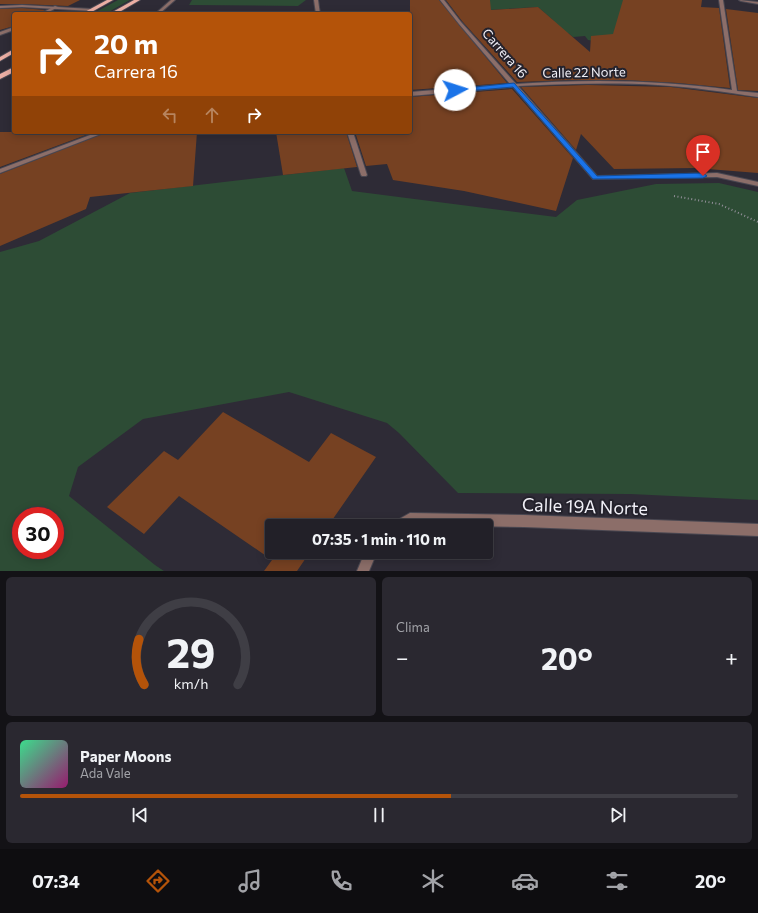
<!DOCTYPE html>
<html lang="es">
<head>
<meta charset="utf-8">
<style>
	:root { --surface:#222028; --page:#2a2830; --text:#f1f3f6; --muted:#a2a3a8; --line:#3f3e45; --accent:#b45309 }
	body { margin:0; font-family:Commissioner,sans-serif; background:var(--page); color:var(--text); height:100vh; display:flex; flex-direction:column; font-size:15px; white-space:nowrap }
	* { box-sizing:border-box; margin:0 }
	p { font-size:13px; color:var(--muted) }
	.icon { flex:none; width:22px; height:22px; fill:none; stroke:currentColor; stroke-width:2; stroke-linecap:round; stroke-linejoin:round }
	.map { position:relative; height:571px; overflow:hidden }
	.panel { display:flex; flex-direction:column; gap:6px; padding:6px; background:#131216; flex:1 }
	.panel>* { flex:none }
	.hud { position:absolute; left:12px; top:12px; width:400px; height:122px; border-radius:4px; box-shadow:0 2px 10px #0003,0 0 0 1px var(--line); background:#b45309; color:#fff; overflow:hidden }
	.speed { position:absolute; left:12px; top:507px; display:flex; gap:8px; font-size:20px; font-weight:700; text-align:center }
	.speed>* { display:grid; place-content:center; width:52px; height:52px; border-radius:50%; background:var(--surface); box-shadow:0 2px 10px #0003,0 0 0 1px var(--line); line-height:1 }
	.speed .limit { border:6px solid #d22; background:#fff; color:#111 }
	.pin { position:absolute; display:grid; place-items:center; width:34px; height:34px; color:#fff; margin:-41px -17px; border-radius:50% 50% 50% 0; rotate:-45deg; box-shadow:0 0 4px #0007 }
	.pin .icon { rotate:45deg }
	.me { position:absolute; width:44px; margin:-22px; rotate:85deg; stroke-linejoin:round; filter:drop-shadow(0 0 3px #0008) }
	.turn { display:flex; align-items:center; gap:14px; height:84px; padding:0 16px; font-size:18px }
	.turn .icon { width:52px; height:52px; stroke-width:2.5 }
	.turn b { display:block; font-size:28px; line-height:34px }
	.lanes { display:flex; align-items:center; height:38px; padding:0 16px; background:#0003; justify-content:center; gap:20px; direction:ltr }
	.lanes .off { opacity:.35 }
	.big { font-size:30px; font-weight:700; line-height:1.1 }
	.panel .card { flex:1; display:flex; flex-direction:column; justify-content:center; gap:6px; min-width:0; padding:0 14px; border-radius:6px; background:var(--page) }
	.panel .dial { align-items:center; gap:0 }
	.dial svg { height:104px; overflow:visible; fill:none; stroke:var(--line); stroke-width:7; stroke-linecap:round; text-anchor:middle }
	.dial text { fill:var(--text); stroke:none }
	.song { display:flex; align-items:center; gap:12px }
	.cover { width:48px; height:48px; border-radius:6px; background:linear-gradient(135deg,hsl(150 70% 55%),hsl(320 70% 35%)) }
	.played { height:4px; border-radius:2px; background:linear-gradient(90deg,var(--accent) 60%,var(--line) 60%) }
	.keys { display:flex; justify-content:space-around; direction:ltr }
	.heat { display:flex; justify-content:space-between; align-items:center; font-size:22px; direction:ltr }
	.panel .tiles { flex:1; display:grid; gap:6px; grid-template-columns:1fr 1fr }
	.card:last-child { grid-column:span 2 }
	.trip { position:absolute; left:265px; top:519px; width:228px; height:40px; border-radius:4px; background:var(--surface); box-shadow:0 2px 10px #0003,0 0 0 1px var(--line); font-weight:700; line-height:40px; text-align:center }
	.tabs { display:flex; height:64px; justify-content:space-around; align-items:center; background:#0e0d10; color:var(--muted) }
	.tabs .icon { width:28px; height:28px }
	.tabs .current { color:var(--accent) }
	.tabs b { font-size:18px; color:var(--text) }
	.map>svg:first-child { display:block }
	.green { fill:#2d4c35; fill-rule:evenodd }
	.building { fill:#764122 }
	.lines { fill:none; stroke-linecap:round; stroke-linejoin:round }
	.service-casing { stroke:#494751; stroke-width:2 }
	.minor-casing { stroke:#494751; stroke-width:2 }
	.primary-casing { stroke:#494751; stroke-width:2 }
	.path { stroke:#918f98; stroke-width:2; stroke-dasharray:1 2.5; stroke-linecap:butt }
	.service { fill:#8c6e69; fill-rule:evenodd }
	.minor { fill:#8c6e69; fill-rule:evenodd }
	.primary { fill:#ebaea4; fill-rule:evenodd }
	.route { fill:#1a73e8; stroke:#114b97 }
	.labels { text-anchor:middle; dominant-baseline:central; stroke-width:4; stroke-linejoin:round; paint-order:stroke }
	.far-street-label { font-size:13px; fill:#f1f0f7; stroke:#24222c }
	.near-street-label { font-size:18px; fill:#f1f0f7; stroke:#24222c }
</style>
</head>
<body>
<div class="map">
<svg width="758" height="571" viewBox="0 0 758 571">
	<rect width="100%" height="100%" fill="#2e2b36"/>
	<!-- green -->
	<g class="green">
		<path d="M118 0H130L105 14H92Z"/>
		<path d="M192 0H306L298 6 189 5Z"/>
		<path d="M455 0H632L611 44 588 40 585 36 573 37 568 33 496 38 554 21 538 7 472 11Z"/>
		<path d="M344 168 352 191 556 217 577 200 656 184 719 183 758 192V500L630 494 458 493 399 433 387 423 289 392 143 419 78 467 69 496 155 565 164 571H0V252L39 241 130 193ZM21 516H55V550H21Z"/>
	</g>
	<!-- building -->
	<g class="building">
		<path d="M0 0H80L68 6 22 4H0Z"/>
		<path d="M410 0H439L507 83 410 90Z"/>
		<path d="M446 0H490L491 10 538 7 590 52 591 36 613 34 623 0H702L701 7 719 8 730 88 678 83 624 80H570L517 82 462 21Z"/>
		<path d="M22 8 45 10 39 14H14V26L0 30V9Z"/>
		<path d="M726 9 758 13V91L738 90Z"/>
		<path d="M588 85 671 87 758 98V173L695 168 614 169 581 134 576 150 521 87Z"/>
		<path d="M512 89 573 158 556 211 464 191 393 180 387 164 366 166 355 132H410V97Z"/>
		<path d="M0 132H94L0 167Z"/>
		<path d="M107 132H197L193 186 90 197 86 209 0 246V174Z"/>
		<path d="M276 132H346L357 167 283 175Z"/>
		<path d="M223 412 309 462 331 433 376 457 328 526H272V552H310L297 571H264L272 560 179 496 144 534 107 507 164 451 178 460Z"/>
	</g>
	<g class="lines">
		<defs>
			<g id="service">
				<path d="M55 6 58 7 45 14H40Z"/>
				<path d="M14 27V30L0 35V32Z"/>
			</g>
			<g id="minor">
				<path d="M171 0H175L159 14H155Z"/>
				<path d="M314 0H318L320 14H316Z"/>
				<path d="M440 0H444L461 22 516 84C588 79 660 80 732 90L719 0H723L737 91 758 93V97C725 92 692 87 658 85 612 82 565 84 518 86L597 176 717 173 758 182V186L717 177 593 179 513 87 410 96V92L510 84 459 24Z"/>
				<path d="M739 0 758 2V4L741 1Z"/>
				<path d="M22 5 92 9 94 10 92 11 22 7 0 8V6Z"/>
				<path d="M98 132H106L0 173V169Z"/>
				<path d="M347 132H353L367 175 366 176H362L361 175Z"/>
				<path d="M410 513 524 515 758 524V536L524 527 411 525 409 526H392L394 522Z"/>
				<path d="M365 552H377L369 571H357Z"/>
			</g>
			<g id="primary">
				<path d="M107 0H113L88 14H81Z"/>
				<path d="M134 0H140L116 14H109Z"/>
				<path d="M14 49V53L0 61V57Z"/>
				<path d="M14 67V72L0 79V74Z"/>
			</g>
		</defs>
		<!-- service casing -->
		<use href="#service" class="service-casing"/>
		<!-- minor casing -->
		<use href="#minor" class="minor-casing"/>
		<!-- primary casing -->
		<use href="#primary" class="primary-casing"/>
		<!-- path -->
		<path class="path" d="M674 196 719 204 758 222"/>
		<!-- service -->
		<use href="#service" class="service"/>
		<!-- minor -->
		<use href="#minor" class="minor"/>
		<!-- primary -->
		<use href="#primary" class="primary"/>
	</g>
	<!-- route -->
	<path class="route" d="M514 83 597 176 703 173 707 176 703 178 593 179 513 87 455 92 452 90 455 89Z"/>
	<g class="labels">
		<!-- far-street labels -->
		<g class="far-street-label">
			<text transform="translate(505 53) rotate(49)">Carrera 16</text>
			<text transform="translate(584 72) rotate(-1)">Calle 22 Norte</text>
		</g>
		<!-- near-street labels -->
		<g class="near-street-label">
			<text transform="translate(585 506) rotate(2)">Calle 19A Norte</text>
		</g>
	</g>
</svg>
<div class="speed"><div class="limit">30</div></div>
<div class="pin" style="left:703px;top:176px;background:#d93025"><svg class="icon" aria-label="arrive" viewBox="0 0 24 24"><path d="M6 21V4h12l-3 4 3 4H6"/></svg></div>
<svg class="me" style="left:455px;top:90px" viewBox="-20 -20 40 40"><circle r="19" fill="#fff"/><path d="M0-13L10 11 0 6-10 11z" fill="#1a73e8"/></svg>
<div class="trip">07:35 · 1 min · 110 m</div>
<div class="hud">
<div class="turn"><svg class="icon" aria-label="right" viewBox="0 0 24 24"><path d="M7 20v-9h11M14 6l5 5-5 5"/></svg><div><b>20 m</b>Carrera 16</div></div>
<div class="lanes"><svg class="icon off" aria-label="left" viewBox="0 0 24 24"><path d="M17 20v-9H6M10 6l-5 5 5 5"/></svg><svg class="icon off" aria-label="ahead" viewBox="0 0 24 24"><path d="M12 20V5M6 11l6-6 6 6"/></svg><svg class="icon" aria-label="right" viewBox="0 0 24 24"><path d="M7 20v-9h11M14 6l5 5-5 5"/></svg></div>
</div>
</div>
<section class="panel">
<div class="tiles">
<div class="card dial"><svg viewBox="0 0 100 80">
<path d="M14 69A42 42 0 1 1 86 69"/>
<path d="M14 69A42 42 0 0 1 10 34" stroke="#b45309"/>
<text x="50" y="56" font-size="32" font-weight="700">29</text>
<text x="50" y="72" font-size="11">km/h</text>
</svg></div>
<div class="card"><p>Clima</p>
<div class="heat"><a>−</a><b class="big">20°</b><a>+</a></div>
</div>
<div class="card">
<div class="song"><i class="cover"></i><div><b>Paper Moons</b><p>Ada Vale</p></div></div>
<div class="played"></div>
<div class="keys"><svg class="icon" aria-label="previous" viewBox="0 0 24 24"><path d="M18 5L8 12l10 7zM5 5v14"/></svg><svg class="icon" aria-label="pause" viewBox="0 0 24 24"><path d="M8 5v14M16 5v14"/></svg><svg class="icon" aria-label="next" viewBox="0 0 24 24"><path d="M6 5l10 7-10 7zM19 5v14"/></svg></div>
</div>
</div>
</section>
<nav class="tabs">
<b>07:34</b>
<svg class="icon current" aria-label="directions" viewBox="0 0 24 24"><path d="M12 3l9 9-9 9-9-9zM9 14v-3h6M13 9l2 2-2 2"/></svg>
<svg class="icon" aria-label="music" viewBox="0 0 24 24"><path d="M9 18V5l10-2v13"/><circle cx="6" cy="18" r="3"/><circle cx="16" cy="16" r="3"/></svg>
<svg class="icon" aria-label="phone" viewBox="0 0 24 24"><path d="M5 4h4l2 5-3 2q2 4 5 5l2-3 5 2v4C11 20 4 13 5 4z"/></svg>
<svg class="icon" aria-label="climate" viewBox="0 0 24 24"><path d="M12 3v18M4 7l16 10M4 17L20 7"/></svg>
<svg class="icon" aria-label="car" viewBox="0 0 24 24"><path d="M5 17H2v-5l4-1 3-4h7l3 4 3 1v5h-3M9 17h6M6 11h13"/><circle cx="7" cy="17" r="2"/><circle cx="17" cy="17" r="2"/></svg>
<svg class="icon" aria-label="filters" viewBox="0 0 24 24"><path d="M4 7h16M4 17h16"/><circle cx="9" cy="7" r="2"/><circle cx="15" cy="17" r="2"/></svg>
<b>20°</b>
</nav>
</body>
</html>
